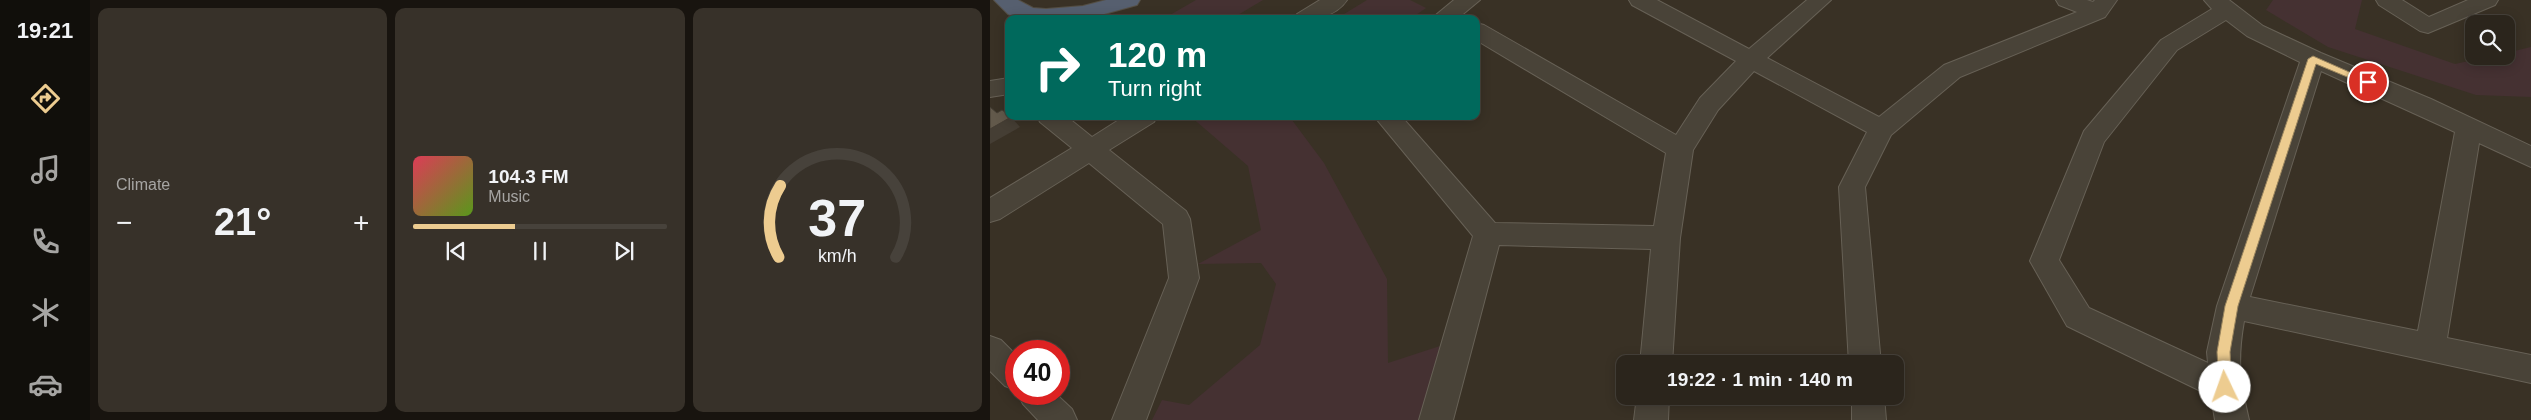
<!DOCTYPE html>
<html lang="en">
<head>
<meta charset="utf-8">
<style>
	:root { --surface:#2b251c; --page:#373129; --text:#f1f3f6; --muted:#a6a5a3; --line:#47423b; --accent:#edcc90 }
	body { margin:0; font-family:Helvetica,sans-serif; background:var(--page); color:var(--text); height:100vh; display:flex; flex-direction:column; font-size:19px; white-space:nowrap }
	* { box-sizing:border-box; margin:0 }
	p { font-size:16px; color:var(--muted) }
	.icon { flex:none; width:28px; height:28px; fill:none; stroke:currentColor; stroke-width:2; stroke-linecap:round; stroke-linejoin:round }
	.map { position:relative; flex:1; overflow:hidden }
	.details { display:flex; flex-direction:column; gap:8px; padding:8px; background:#18140f; width:900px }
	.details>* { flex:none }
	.banner { position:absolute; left:15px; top:15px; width:475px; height:105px; border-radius:10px; box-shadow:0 2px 12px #0003,0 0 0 1px var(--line); background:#00695c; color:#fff; overflow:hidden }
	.buttons { position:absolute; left:1475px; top:15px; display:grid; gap:10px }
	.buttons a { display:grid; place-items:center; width:50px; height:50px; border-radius:10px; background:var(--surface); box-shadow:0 2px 12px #0003,0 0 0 1px var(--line); font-size:25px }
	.speed { position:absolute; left:15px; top:340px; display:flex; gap:10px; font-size:25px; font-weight:700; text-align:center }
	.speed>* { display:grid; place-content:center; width:65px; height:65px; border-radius:50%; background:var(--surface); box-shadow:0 2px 12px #0003,0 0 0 1px var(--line); line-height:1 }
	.speed .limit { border:8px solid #d22; background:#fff; color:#111 }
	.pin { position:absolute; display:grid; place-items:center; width:42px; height:42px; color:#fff; margin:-21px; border:2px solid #fff; border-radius:50%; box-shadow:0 1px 5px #0007 }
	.me { position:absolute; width:55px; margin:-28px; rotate:357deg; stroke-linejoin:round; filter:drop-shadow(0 0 4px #0008) }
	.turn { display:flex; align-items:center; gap:18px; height:105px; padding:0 20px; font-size:22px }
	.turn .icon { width:65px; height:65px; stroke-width:2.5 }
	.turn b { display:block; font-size:35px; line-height:42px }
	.big { font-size:38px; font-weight:700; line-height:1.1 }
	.details .tile { flex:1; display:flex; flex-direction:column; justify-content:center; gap:8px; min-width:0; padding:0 18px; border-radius:10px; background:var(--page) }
	.details .dial { align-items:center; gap:0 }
	.dial svg { height:130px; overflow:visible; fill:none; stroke:var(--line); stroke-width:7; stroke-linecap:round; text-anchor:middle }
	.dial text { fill:var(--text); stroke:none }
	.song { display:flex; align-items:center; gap:15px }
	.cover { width:60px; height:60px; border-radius:8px; background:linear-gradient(135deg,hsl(350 70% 55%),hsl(90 70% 35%)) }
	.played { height:5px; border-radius:2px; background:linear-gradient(90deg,var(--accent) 40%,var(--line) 40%) }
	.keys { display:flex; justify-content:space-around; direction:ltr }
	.heat { display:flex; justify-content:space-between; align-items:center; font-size:28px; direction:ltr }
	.details .tiles { flex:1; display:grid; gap:8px; grid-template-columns:repeat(3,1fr) }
	.trip { position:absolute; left:626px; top:355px; width:288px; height:50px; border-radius:10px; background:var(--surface); box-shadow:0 2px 12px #0003,0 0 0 1px var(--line); font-weight:700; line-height:50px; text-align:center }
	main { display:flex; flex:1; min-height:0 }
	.menu { display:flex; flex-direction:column; width:90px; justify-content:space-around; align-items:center; background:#110f0b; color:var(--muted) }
	.menu .icon { width:35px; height:35px }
	.menu .on { color:var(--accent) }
	.menu b { font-size:22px; color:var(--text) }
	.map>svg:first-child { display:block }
	.green { fill:#453132 }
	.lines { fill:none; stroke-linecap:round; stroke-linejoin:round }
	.minor-casing { stroke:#676156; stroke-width:2 }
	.highway-casing { stroke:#544e43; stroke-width:2 }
	.minor { fill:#494338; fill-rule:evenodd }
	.highway { fill:#565f6f; fill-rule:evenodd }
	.shaded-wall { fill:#453e34 }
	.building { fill:#62594b; stroke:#453e34 }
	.route { fill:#edcc90; stroke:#9a855e }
</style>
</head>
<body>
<main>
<nav class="menu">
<b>19:21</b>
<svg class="icon on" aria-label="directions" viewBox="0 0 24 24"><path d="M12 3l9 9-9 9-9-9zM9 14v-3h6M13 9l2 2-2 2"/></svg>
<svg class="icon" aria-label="music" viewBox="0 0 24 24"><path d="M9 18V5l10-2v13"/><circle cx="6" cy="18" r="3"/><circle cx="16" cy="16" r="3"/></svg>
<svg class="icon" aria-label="phone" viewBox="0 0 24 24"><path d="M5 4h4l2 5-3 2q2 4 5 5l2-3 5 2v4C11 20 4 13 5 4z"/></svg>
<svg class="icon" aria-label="climate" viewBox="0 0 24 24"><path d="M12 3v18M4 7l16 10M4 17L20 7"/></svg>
<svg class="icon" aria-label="car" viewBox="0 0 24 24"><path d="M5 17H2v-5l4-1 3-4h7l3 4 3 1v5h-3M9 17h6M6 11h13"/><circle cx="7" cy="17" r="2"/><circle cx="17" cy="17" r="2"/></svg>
</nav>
<section class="details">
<div class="tiles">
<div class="tile"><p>Climate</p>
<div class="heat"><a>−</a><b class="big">21°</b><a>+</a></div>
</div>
<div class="tile">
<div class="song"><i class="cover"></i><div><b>104.3 FM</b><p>Music</p></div></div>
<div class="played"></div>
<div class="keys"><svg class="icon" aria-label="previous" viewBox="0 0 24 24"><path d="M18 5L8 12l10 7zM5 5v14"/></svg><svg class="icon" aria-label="pause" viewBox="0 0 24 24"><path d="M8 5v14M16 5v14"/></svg><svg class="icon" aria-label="next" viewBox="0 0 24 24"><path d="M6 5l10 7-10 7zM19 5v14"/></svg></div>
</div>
<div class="tile dial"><svg viewBox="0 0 100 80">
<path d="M14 69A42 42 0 1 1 86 69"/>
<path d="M14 69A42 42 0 0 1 15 25" stroke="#edcc90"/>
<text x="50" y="56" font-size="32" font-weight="700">37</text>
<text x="50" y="72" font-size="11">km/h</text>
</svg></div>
</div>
</section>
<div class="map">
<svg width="1541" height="420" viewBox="0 0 1541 420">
	<rect width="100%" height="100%" fill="#393125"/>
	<!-- green -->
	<g class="green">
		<path d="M206 0H273L241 19H173Z"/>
		<path d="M377 0H420L436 8 420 19H346Z"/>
		<path d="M1283 0H1372L1365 29 1465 64 1501 56H1516V53L1541 47V97L1486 95 1338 47 1276 10Z"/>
		<path d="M200 116H299L334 163 397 279 398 363 450 346 430 420H162L172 400 199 405 270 345 286 284 271 263 208 264 271 230 258 166Z"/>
	</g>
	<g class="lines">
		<defs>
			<g id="minor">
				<path d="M330 0H357C345 18 324 19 304 19L307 14Z"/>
				<path d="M464 0H490L467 19H441Z"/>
				<path d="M639 0H667L759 49 817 0H841L777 58 889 117 954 65 1087 12 1069 5 1066 0H1097L1103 2 1105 0H1127L1115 17 970 77 901 135 875 187 891 364H859L849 187 877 132 764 71 728 110 703 150 690 238 682 364H650L661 249 509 245 463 420H429L483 236 384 116H411L505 223 664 226 676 153 486 40V23L494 25 686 135 710 98 746 61 642 5Z"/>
				<path d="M1214 0H1239L1273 26 1331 53 1441 99 1541 146V167L1489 143 1457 338 1541 355V383L1254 321C1247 361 1250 381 1259 420H1225L1221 396 1077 326 1040 261 1094 131 1171 40 1222 9ZM1236 20 1257 36 1310 62 1227 306 1217 352 1218 363 1099 308 1069 260 1114 142 1187 50ZM1331 71 1465 132 1428 331 1260 297Z"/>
				<path d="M1386 0H1412L1439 17 1478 0H1508L1505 5 1438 33 1430 31 1389 5Z"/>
				<path d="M19 78V94L0 97V81Z"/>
				<path d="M47 116H76L102 137 135 116H167L164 122 119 150 196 211 200 219 209 278 156 420H122L179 278 173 224 99 163 10 219 0 222V198L82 148 50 122Z"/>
				<path d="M0 336 11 340 26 355V390L15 386 0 371Z"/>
				<path d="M28 394H66L82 409 87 420H48L33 404Z"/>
				<path d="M647 396H679L678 420H644Z"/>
				<path d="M862 396H894L896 420H862Z"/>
			</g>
			<path id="highway" d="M4 0H28L43 8 56 9 93 6 116 0H150L147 5 96 19H30L18 14Z"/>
		</defs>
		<!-- minor casing -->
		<use href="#minor" class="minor-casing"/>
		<!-- highway casing -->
		<use href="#highway" class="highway-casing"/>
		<!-- minor -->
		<use href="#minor" class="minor"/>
		<!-- highway -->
		<use href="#highway" class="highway"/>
	</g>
	<!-- shaded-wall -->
	<path class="shaded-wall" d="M21 117 30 127 0 144V129Z"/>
	<!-- building -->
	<path class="building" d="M0 107 7 113 12 110 19 115V116L21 117 0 129Z"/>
	<!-- route -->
	<path class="route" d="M1323 56 1382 82 1378 85 1374 84 1326 64 1248 306 1240 352 1242 387 1240 391 1235 393 1231 391 1229 387 1227 352 1235 306 1318 59Z"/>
</svg>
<div class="buttons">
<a><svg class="icon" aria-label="search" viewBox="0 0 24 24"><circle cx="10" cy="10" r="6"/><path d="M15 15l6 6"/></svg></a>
</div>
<div class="speed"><div class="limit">40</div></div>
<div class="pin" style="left:1378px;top:82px;background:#d93025"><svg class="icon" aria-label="arrive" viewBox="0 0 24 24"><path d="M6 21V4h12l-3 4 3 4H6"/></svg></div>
<svg class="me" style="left:1235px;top:387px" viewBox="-20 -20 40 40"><circle r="19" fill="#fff"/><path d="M0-13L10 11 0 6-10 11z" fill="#edcc90"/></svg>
<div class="trip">19:22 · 1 min · 140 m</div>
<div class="banner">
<div class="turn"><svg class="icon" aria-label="right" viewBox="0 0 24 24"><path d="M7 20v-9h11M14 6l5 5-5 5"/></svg><div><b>120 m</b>Turn right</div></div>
</div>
</div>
</main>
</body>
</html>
